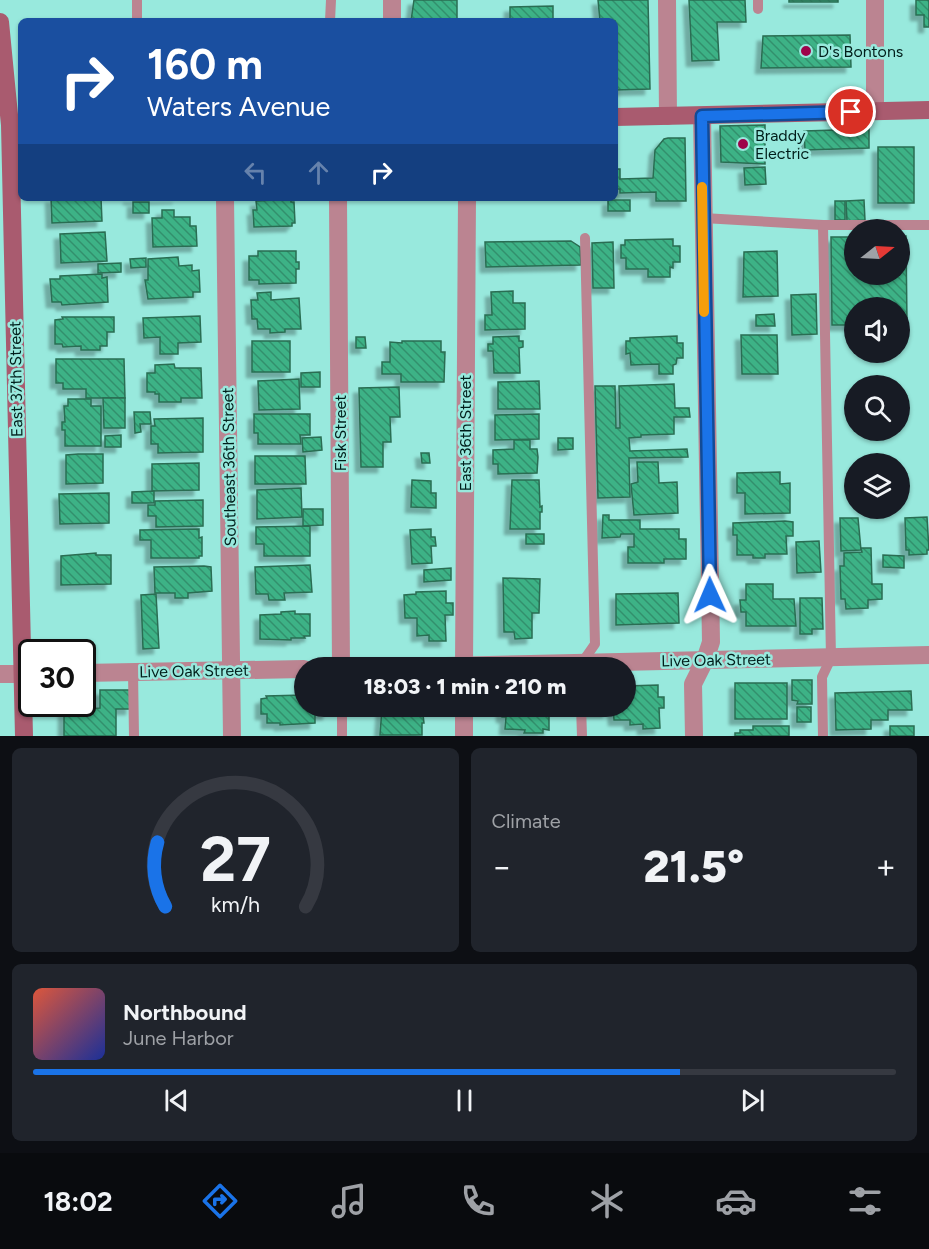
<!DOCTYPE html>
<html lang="en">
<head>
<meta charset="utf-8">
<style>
	:root { --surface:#171b24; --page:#20242c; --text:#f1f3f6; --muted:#9ea1a6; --line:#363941; --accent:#1a73e8 }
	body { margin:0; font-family:Figtree,sans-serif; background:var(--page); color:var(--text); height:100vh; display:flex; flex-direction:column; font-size:22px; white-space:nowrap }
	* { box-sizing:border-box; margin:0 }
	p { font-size:20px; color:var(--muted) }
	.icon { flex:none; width:33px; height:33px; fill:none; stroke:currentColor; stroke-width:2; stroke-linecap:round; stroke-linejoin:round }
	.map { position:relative; height:736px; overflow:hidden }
	.side { display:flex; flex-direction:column; gap:12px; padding:12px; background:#0d0f14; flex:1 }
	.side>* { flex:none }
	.banner { position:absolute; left:18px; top:18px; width:600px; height:183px; border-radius:9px; box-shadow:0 2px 4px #0004; background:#1a4fa0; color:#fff; overflow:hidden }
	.needle { width:39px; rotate:72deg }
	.controls { position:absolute; left:844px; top:219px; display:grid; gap:12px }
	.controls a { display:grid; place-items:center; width:66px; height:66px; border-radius:50%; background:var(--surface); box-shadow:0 2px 4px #0004; font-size:30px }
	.speed { position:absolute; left:18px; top:639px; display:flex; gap:12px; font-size:30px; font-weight:700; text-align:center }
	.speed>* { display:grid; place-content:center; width:78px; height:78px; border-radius:50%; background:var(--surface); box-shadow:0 2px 4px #0004; line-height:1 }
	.speed .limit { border:3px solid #111; border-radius:9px; background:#fff; color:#111 }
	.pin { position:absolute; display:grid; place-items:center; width:51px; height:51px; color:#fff; margin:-26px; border:3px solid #fff; border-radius:50%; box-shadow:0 2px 6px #0007 }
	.me { position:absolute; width:66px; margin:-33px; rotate:359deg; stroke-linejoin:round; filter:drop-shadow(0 0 4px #0008) }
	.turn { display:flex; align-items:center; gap:21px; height:126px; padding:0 30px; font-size:27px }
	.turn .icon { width:78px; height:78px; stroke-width:2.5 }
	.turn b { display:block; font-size:42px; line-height:51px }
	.lanes { display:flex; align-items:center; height:57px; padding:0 30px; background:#0003; justify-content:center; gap:30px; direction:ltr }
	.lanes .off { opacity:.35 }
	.big { font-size:45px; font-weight:800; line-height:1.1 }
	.side .card { flex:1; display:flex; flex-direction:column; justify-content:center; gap:9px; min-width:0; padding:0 21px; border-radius:9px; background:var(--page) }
	.side .dial { align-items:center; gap:0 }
	.dial svg { height:156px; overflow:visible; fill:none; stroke:var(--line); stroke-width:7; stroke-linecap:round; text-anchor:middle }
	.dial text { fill:var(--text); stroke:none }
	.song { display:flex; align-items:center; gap:18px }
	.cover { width:72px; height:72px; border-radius:9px; background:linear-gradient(135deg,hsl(10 70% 55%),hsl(230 70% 35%)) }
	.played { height:6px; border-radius:3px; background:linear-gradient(90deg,var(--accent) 75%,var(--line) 75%) }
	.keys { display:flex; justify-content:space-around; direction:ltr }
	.heat { display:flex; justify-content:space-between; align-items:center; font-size:33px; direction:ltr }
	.side .tiles { flex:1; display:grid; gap:12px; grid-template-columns:1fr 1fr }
	.card:last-child { grid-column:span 2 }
	.trip { position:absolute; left:294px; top:657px; width:342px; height:60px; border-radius:30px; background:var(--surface); box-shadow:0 2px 4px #0004; font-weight:800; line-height:60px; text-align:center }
	.tabs { display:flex; height:96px; justify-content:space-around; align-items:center; background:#090b0e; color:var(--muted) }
	.tabs .icon { width:42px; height:42px }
	.tabs .active { color:var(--accent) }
	.tabs b { font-size:27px; color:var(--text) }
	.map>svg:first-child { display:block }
	.building { fill:url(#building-back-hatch); stroke:#2a6d52; stroke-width:1.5; filter:url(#shadow) }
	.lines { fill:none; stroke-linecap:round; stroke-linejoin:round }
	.lane { stroke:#bb8491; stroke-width:10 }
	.street { stroke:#bb8491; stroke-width:18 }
	.secondary { stroke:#a95b6f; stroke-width:18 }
	.route-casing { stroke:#114b97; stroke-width:15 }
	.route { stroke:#1a73e8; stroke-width:10 }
	.slow { stroke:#f59e0b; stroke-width:10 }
	.poi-dot { fill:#9e044a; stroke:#98e9dd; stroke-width:2 }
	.labels { text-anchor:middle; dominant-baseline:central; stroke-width:5; stroke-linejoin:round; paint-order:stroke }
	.poi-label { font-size:16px; fill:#001e1a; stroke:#98e9dd; text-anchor:start }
	.street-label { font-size:16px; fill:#001e1a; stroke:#98e9dd }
</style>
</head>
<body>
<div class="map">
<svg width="929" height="736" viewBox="0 0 929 736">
	<defs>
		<pattern id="building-back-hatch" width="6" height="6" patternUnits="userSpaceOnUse" patternTransform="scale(1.5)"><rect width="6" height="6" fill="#3eb286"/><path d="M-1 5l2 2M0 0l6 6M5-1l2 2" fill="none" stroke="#32906d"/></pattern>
		<filter id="shadow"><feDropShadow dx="-5.5" dy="5.5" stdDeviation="1.5" flood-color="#0004"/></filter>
	</defs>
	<rect width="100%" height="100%" fill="#98e9dd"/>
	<!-- building -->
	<g class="building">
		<path d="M414 0H457V21H411Z"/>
		<path d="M598 0H648L650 89 615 90V21H600Z"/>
		<path d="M689 0H745L746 22H717L719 60 692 61Z"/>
		<rect x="789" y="0" width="49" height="2"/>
		<path d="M916 0H929V27H924V15H916Z"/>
		<path d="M553 6V21H510V7Z"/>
		<path d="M850 35 851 67 761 68 763 36Z"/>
		<path d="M765 125V164L721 162 720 126Z"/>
		<path d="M869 129V148L805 150 804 131Z"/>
		<path d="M668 138H685L686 201H656V192L620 193V189H615V169H620V179L653 178 655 150 664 139Z"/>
		<rect x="878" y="147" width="36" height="56"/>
		<path d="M765 167 766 184 745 185 744 168Z"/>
		<path d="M51 198H101L102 221 52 223Z"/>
		<path d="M129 198H178L129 199Z"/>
		<path d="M291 199V202H294L295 223H292V226L254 227 253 210H257L256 201Z"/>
		<rect x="608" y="200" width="22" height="11"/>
		<path d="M864 200 865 220 847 221 846 201Z"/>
		<rect x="835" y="201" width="10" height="19"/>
		<rect x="133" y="202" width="16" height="11"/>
		<path d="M162 210H174V217H190V226H196L197 246 153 247 152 218H162Z"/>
		<path d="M105 232 107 261 61 263 60 234Z"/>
		<path d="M900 236H906L907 324H900V308H855V325H832L831 237H855V274H900Z"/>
		<path d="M673 239V246H680V262H673V268L670 267V277H648V269H626V258H621V245H625V240Z"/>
		<path d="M571 241 580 247 581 265 486 267 485 242Z"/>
		<path d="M613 242 614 288H593L592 243Z"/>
		<path d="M258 251H296V262H299V269H296V283L259 284V280H249V256H258Z"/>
		<path d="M777 251 778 296 743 297 744 252Z"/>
		<path d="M178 257 179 266 192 265V271L199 270 200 292H193V297L148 299 145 280H148V259Z"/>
		<path d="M146 258V267L131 268 130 259Z"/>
		<path d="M121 263V272L98 273V264Z"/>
		<path d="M102 274V278L107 277 108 302 62 305 61 302H52L50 279H60V276Z"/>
		<path d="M513 291V303H525V329L485 330V315H492L491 292Z"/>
		<path d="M271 292V300L299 298 301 329H285V332L270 333V329H258L257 319H252L251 300H258L257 293Z"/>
		<path d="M816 294 817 334 792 335 791 295Z"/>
		<path d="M774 314 775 326H756V315Z"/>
		<path d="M200 316 201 342 178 343V354H160V337L144 338 143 318Z"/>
		<path d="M62 317H114V332H107V346H100V350H81V346L63 347 62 344H55V320L63 319Z"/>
		<path d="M741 335H777L778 374H742Z"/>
		<path d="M519 336V341H523V347L519 348 520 373H494L493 351H488V344H493V337Z"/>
		<path d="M677 336V343H683V358H677L676 364 673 365V374H659V364L631 365 630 353 626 354V341H630V338Z"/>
		<path d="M356 337H365L366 348H356Z"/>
		<rect x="252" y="341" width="38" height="31"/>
		<path d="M402 341H441V352H445L444 382H401V374H382V362H390V342L402 343Z"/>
		<path d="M56 359H124L125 398H86V389H63V383H56Z"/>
		<path d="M174 364 175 368H201L202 398H181V402H159V394H155V392H147V373H155V365Z"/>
		<path d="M320 372V387H301V373Z"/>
		<path d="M299 379 300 409 259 410 258 381Z"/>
		<path d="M539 381 540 409H498V382Z"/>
		<path d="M674 384 675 408H689L690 417H674V434L641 435V437L629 438 630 451 687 449 688 457 629 458 630 497 598 498 595 386H615L616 428H620L619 386Z"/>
		<path d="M399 387 400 417H390L391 442H383V467H361L359 388Z"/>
		<path d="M103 398H125V428H104Z"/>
		<path d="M68 399H91V406H101V446H65V430H62V422H65L64 406H68Z"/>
		<path d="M134 412H150L151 424H140L141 432 135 433Z"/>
		<path d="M254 414H310V435H300L301 444H258V433H254Z"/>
		<path d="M539 414V439L495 440V415Z"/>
		<path d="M203 418V452L158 453V444H151V426H155L154 419Z"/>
		<path d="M121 435V447H105V436Z"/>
		<path d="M321 437 322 450 303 452 302 438Z"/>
		<path d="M558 438H573V449L558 450Z"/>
		<path d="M514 440H530V449H537L538 457 537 473 498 474V464H493V450L514 449Z"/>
		<path d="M421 453H429L430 463H422Z"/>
		<path d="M78 454H103V483L66 484V455Z"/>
		<path d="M255 456H305L306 484H255Z"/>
		<path d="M637 462H658L659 483 677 482 678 513 634 515 631 484 638 482Z"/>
		<path d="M199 463V490L152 491V464Z"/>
		<path d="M780 472V484L790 483V513L745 514V493H737V473Z"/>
		<path d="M412 480 431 481V493H436V508L411 507Z"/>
		<path d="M512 480H539L540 507 542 506V512H540V529H510Z"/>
		<path d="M301 488 302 517 257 519V490Z"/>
		<path d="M154 491V503H132V492Z"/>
		<path d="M109 493V523L60 524 59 494Z"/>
		<path d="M203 500V526L156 527V516H148V505H155V501Z"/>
		<path d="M303 509H323V525L303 526Z"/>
		<path d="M603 515H609V520H640V529H679V539H686V559H664V563H628V547H634V534H621L620 537 602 538Z"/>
		<path d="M927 517 929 550H927V554L909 555V550H906L905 518Z"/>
		<path d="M840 518H858L861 550 841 551Z"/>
		<path d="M785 521 793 522V536H786L787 554H765V558H753V555H737V535H733V523Z"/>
		<path d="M310 526V556H264V544H256V527Z"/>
		<path d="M199 529V538L202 537V556H199V558H151V540H140V530Z"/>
		<path d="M431 529V537H435L436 546H431L432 563 412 564 410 530Z"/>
		<rect x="526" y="534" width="18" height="10"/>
		<path d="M819 541 821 572 797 573 796 542Z"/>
		<path d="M861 548H871L872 584H882V599L868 600V608L846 609 845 599H841L840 566H844V553L862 552Z"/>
		<path d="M96 553V555H111V584L61 585V556Z"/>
		<path d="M883 555 904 556V568L883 567Z"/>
		<path d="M310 565 312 592 284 593 285 600H269L268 594H256L255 567Z"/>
		<path d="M204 566 211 567 212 591 188 593V598H175V593H155L154 567Z"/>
		<path d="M451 568V580L424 582V570Z"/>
		<path d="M503 578 540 579 539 613H532V638L515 639 514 632H504Z"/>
		<path d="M746 584H773V599H794L796 626H746V612H741L740 600H746Z"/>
		<path d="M446 591V603H453V615H445L446 641H429V635L417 636V618H405L404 595 416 594V592Z"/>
		<path d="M678 593 679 623 616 625V594Z"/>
		<path d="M156 594 159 648 143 649 141 595Z"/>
		<path d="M800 598H822L823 629H812V634H800Z"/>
		<path d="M295 611V614H310V636H304L305 638H291V640L260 639V615L281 614V612Z"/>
		<path d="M792 680H812V704H797L798 701 792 700Z"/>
		<rect x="735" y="683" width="52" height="36"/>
		<path d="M658 685V697H664V708H659L660 728 643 729V724L630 725V720H614L613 706H626V686Z"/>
		<path d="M100 690H131V709H116V736H64V711H71V709L100 708Z"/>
		<path d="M911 691 912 710H888V720H871V729L836 730 835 693Z"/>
		<path d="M304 695V706H328V714L315 715V723L280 725V723H267V714H261V699L267 698 266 696Z"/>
		<path d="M392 706 391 708 422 706 424 723H422V735H380L382 708Z"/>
		<path d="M511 706H549V730L543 729V733H524L525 730 505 729 506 717H502V710H511Z"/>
		<rect x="589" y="706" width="19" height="6"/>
		<rect x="797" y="707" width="14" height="15"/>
		<path d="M753 726H789V736H735V733H740V730H753Z"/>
		<rect x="890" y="726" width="24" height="10"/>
	</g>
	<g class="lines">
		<!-- lane -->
		<g class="lane">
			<path d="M137 0V21"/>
			<path d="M758 0V9"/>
			<path d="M330 21 331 0"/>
			<path d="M703 218 823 225"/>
			<path d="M581 664 595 644 585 238"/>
			<path d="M133 672 134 736"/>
			<path d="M342 706V736"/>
			<path d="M581 706 582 736"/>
			<path d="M823 736 822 677 831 658 823 225H929"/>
		</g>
		<!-- street -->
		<g class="street">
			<path d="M392 0V21"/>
			<path d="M667 0 668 116"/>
			<path d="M875 111V0"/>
			<path d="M225 198 232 736"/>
			<path d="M338 198 341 668"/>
			<path d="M360 668 929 655"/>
			<path d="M464 668 467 198"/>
			<path d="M82 673 304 669"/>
			<path d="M0 674H32"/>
			<path d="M464 706V736"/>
			<path d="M694 736 693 684 705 660 711 642 702 116"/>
		</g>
		<!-- secondary -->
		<g class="secondary">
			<path d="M0 22 10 125 24 736"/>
			<path d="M615 117 929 110"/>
		</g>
	</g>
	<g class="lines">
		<defs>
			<path id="route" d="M710 595 702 116 851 112"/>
		</defs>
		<!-- route casing -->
		<use href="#route" class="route-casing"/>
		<!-- route -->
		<use href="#route" class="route"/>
		<!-- slow -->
		<path class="slow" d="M702 187 704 312"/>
	</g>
	<!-- markers -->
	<g class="poi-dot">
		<circle cx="806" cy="51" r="6"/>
		<circle cx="743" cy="144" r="6"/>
	</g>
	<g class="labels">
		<!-- poi labels -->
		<g class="poi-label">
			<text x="818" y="51">D's Bontons</text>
			<text x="755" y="135">Braddy<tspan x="755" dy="18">Electric</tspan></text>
		</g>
		<!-- street labels -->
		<g class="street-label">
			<text transform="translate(16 379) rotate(-91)">East 37th Street</text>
			<text transform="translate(340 433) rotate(-90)">Fisk Street</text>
			<text transform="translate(465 433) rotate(-90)">East 36th Street</text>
			<text transform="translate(229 467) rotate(-91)">Southeast 36th Street</text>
			<text transform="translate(716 660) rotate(-1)">Live Oak Street</text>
			<text transform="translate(194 671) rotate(-1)">Live Oak Street</text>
		</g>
	</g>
</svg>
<div class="controls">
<a><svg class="needle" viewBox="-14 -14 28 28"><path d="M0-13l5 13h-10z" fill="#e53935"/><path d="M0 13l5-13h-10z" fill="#9ea1a6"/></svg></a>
<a><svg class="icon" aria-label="sound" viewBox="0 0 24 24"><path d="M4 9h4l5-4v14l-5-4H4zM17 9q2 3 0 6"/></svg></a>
<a><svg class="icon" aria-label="search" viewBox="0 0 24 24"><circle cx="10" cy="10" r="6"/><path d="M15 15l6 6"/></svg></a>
<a><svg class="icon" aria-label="layers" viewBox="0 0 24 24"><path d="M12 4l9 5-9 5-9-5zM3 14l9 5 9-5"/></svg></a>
</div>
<div class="speed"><div class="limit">30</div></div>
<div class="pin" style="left:851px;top:112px;background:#d93025"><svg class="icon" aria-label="arrive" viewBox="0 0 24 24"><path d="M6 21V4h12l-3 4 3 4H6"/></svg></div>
<svg class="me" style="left:710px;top:595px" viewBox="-20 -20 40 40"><path d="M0-17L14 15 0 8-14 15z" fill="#1a73e8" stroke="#fff" stroke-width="4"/></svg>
<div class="trip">18:03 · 1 min · 210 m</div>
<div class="banner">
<div class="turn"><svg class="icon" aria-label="right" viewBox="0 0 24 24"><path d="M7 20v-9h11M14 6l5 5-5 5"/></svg><div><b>160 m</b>Waters Avenue</div></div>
<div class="lanes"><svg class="icon off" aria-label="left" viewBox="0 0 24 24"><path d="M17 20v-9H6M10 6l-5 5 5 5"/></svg><svg class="icon off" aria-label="ahead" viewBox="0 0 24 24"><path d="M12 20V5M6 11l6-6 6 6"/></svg><svg class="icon" aria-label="right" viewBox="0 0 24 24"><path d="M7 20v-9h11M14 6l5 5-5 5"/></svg></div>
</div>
</div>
<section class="side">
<div class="tiles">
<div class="card dial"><svg viewBox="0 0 100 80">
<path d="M14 69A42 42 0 1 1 86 69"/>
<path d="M14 69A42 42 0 0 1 10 36" stroke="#1a73e8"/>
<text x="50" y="56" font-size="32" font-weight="700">27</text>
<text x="50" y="72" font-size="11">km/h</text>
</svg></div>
<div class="card"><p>Climate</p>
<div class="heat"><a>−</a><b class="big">21.5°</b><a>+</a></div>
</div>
<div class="card">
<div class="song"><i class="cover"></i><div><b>Northbound</b><p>June Harbor</p></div></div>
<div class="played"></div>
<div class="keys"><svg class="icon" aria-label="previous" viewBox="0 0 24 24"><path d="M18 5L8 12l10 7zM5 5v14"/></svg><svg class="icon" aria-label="pause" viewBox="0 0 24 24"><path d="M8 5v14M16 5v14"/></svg><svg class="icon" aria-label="next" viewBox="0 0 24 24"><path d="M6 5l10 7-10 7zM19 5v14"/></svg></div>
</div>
</div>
</section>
<nav class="tabs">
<b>18:02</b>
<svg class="icon active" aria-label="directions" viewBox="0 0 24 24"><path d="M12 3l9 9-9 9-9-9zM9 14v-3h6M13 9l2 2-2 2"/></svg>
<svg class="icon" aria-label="music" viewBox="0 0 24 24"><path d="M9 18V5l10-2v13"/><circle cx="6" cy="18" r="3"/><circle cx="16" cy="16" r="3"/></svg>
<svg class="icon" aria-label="phone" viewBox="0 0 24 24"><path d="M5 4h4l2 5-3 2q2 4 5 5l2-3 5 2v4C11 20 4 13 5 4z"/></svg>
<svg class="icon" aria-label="climate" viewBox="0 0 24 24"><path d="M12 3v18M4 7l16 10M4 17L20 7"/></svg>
<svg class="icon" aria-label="car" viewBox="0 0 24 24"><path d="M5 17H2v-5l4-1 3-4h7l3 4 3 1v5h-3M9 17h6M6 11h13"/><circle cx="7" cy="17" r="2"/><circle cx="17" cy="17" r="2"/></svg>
<svg class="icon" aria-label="filters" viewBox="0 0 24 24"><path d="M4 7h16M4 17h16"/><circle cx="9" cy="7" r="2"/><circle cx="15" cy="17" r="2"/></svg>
</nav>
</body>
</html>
